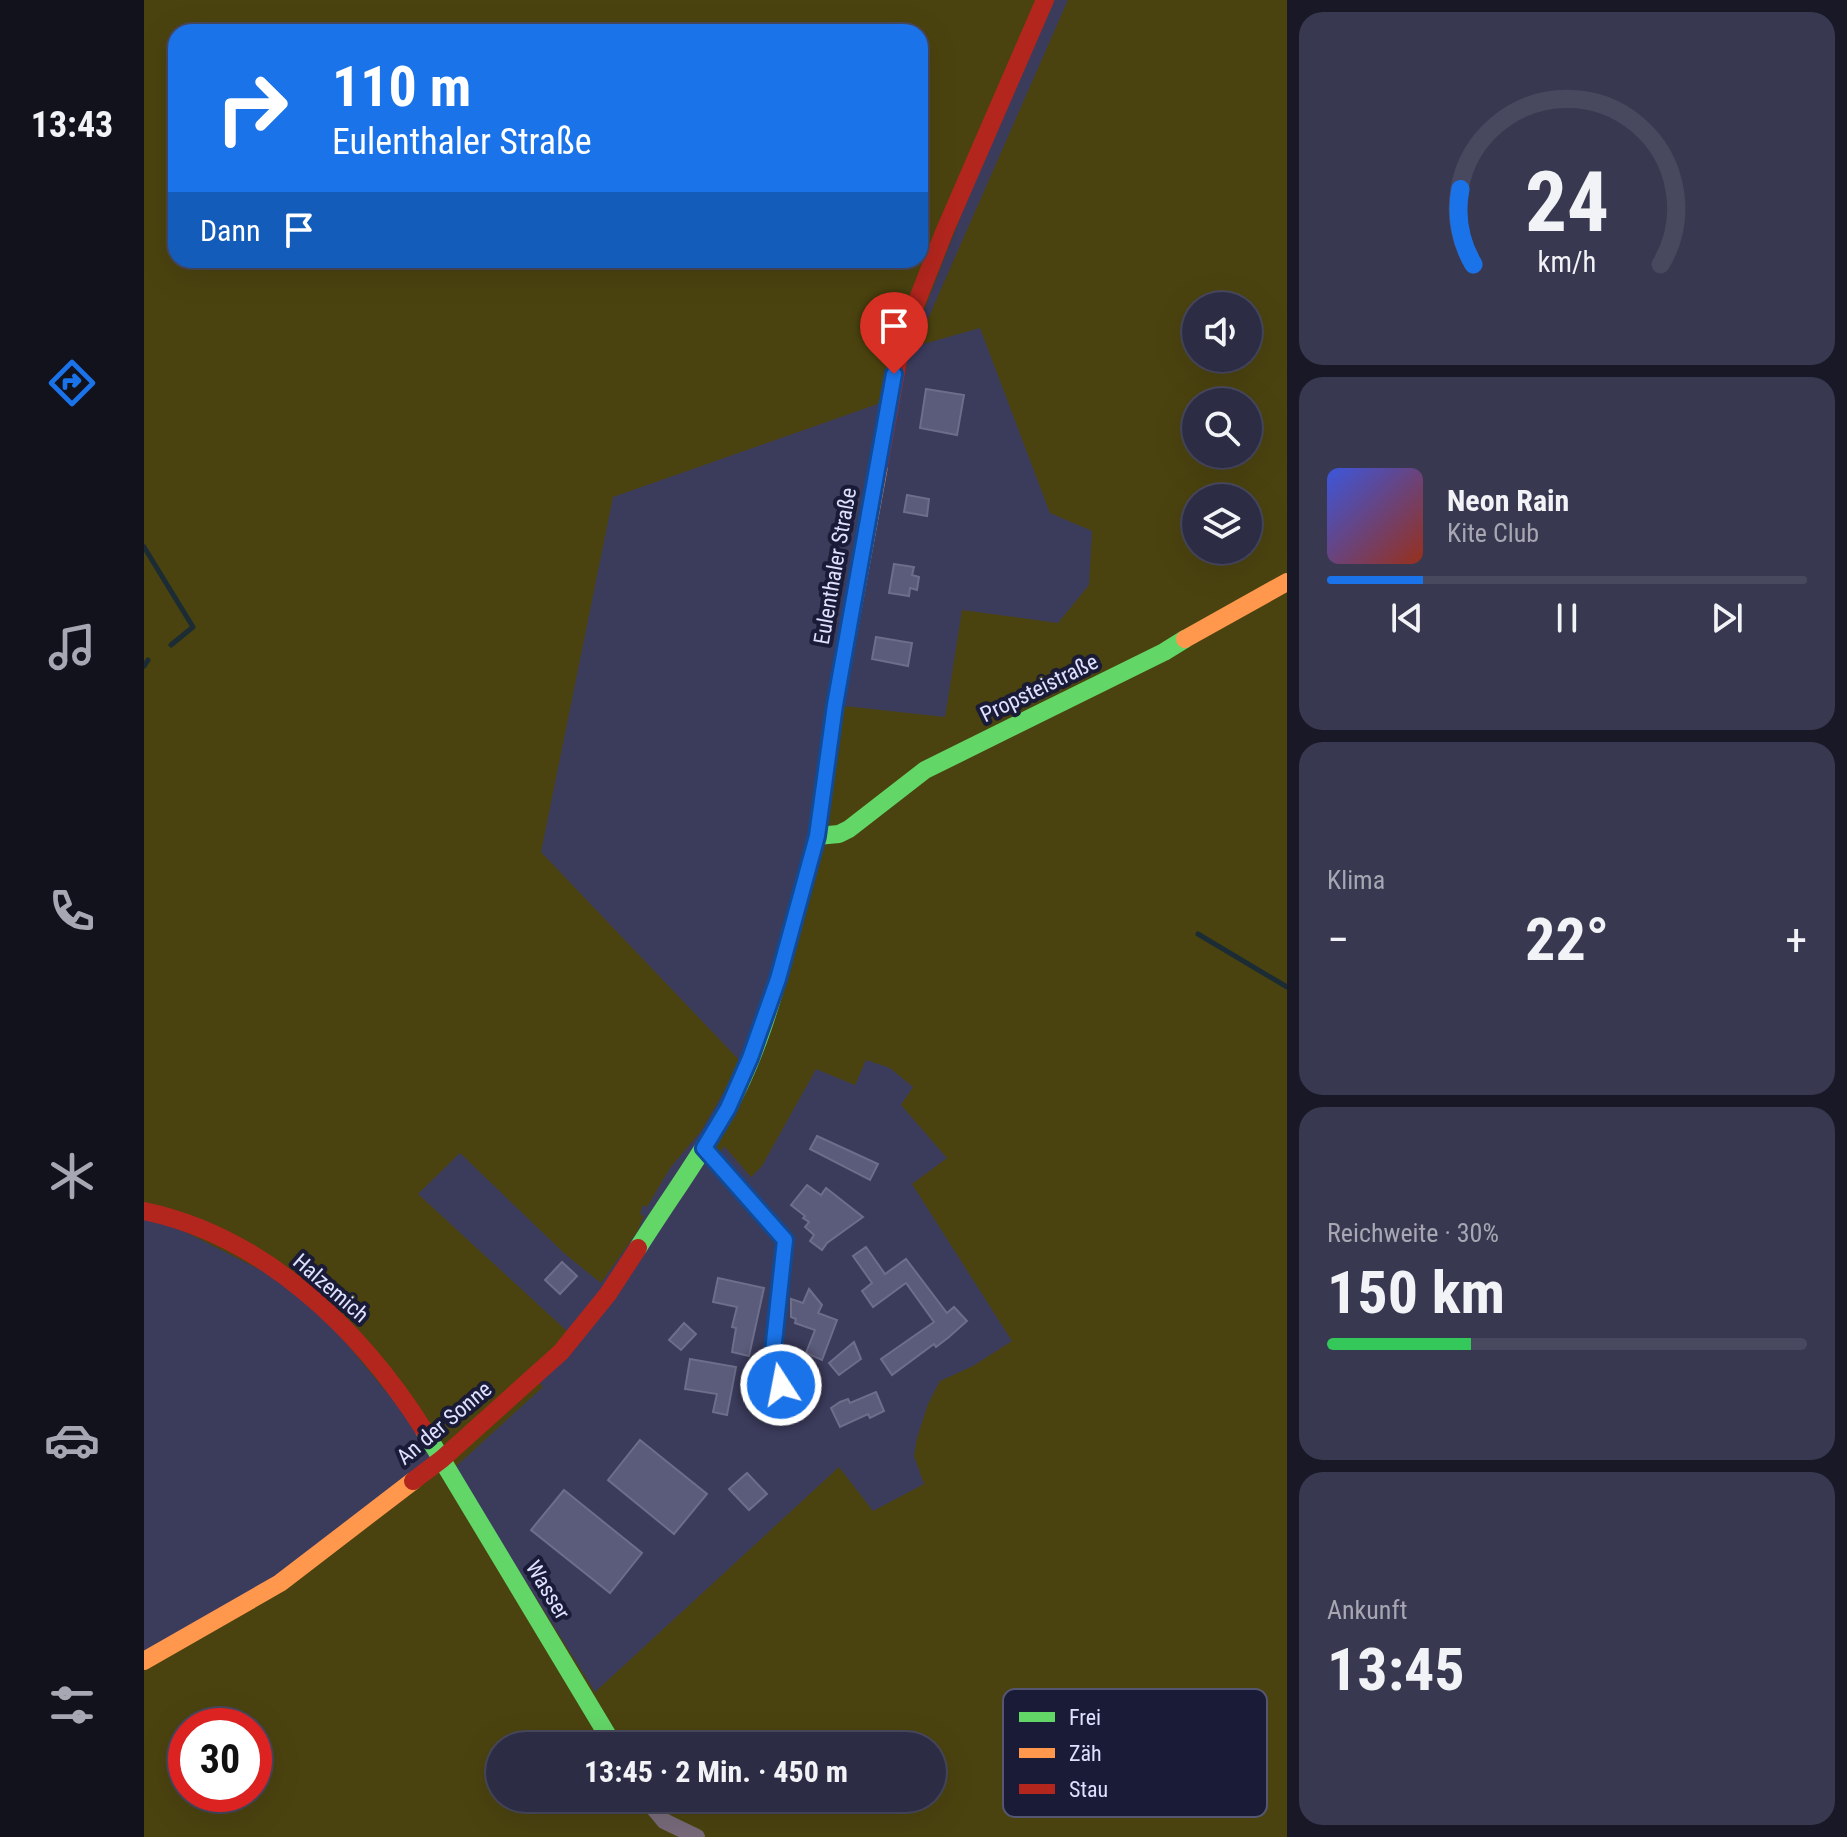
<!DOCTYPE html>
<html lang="de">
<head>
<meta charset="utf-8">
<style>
	:root { --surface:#2c2c45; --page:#383850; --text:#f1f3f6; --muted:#a6a7b3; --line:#48485e; --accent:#1a73e8 }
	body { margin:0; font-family:"Roboto Condensed",sans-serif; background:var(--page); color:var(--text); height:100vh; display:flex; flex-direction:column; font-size:30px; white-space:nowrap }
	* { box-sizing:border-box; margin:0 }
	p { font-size:26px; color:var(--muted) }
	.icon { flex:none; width:44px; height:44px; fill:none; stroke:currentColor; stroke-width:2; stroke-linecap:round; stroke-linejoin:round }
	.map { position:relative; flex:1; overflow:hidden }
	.sheet { display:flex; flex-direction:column; gap:12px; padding:12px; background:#181826; width:560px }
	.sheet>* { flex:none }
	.top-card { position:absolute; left:24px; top:24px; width:760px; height:244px; border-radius:24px; box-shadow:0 8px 32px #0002,0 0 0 2px var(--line); background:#1a73e8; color:#fff; overflow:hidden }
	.tools { position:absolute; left:1038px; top:292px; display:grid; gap:16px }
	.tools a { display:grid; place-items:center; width:80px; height:80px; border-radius:50%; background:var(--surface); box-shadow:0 8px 32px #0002,0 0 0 2px var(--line); font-size:40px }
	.speed { position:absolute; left:24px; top:1708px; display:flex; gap:16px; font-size:40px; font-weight:700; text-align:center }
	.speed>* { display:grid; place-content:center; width:104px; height:104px; border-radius:50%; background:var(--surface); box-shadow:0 8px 32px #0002,0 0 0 2px var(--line); line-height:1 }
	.speed .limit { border:12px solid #d22; background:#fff; color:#111 }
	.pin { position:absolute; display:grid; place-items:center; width:68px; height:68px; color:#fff; margin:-82px -34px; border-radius:50% 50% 50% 0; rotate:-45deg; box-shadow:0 0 8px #0007 }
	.pin .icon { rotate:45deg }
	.me { position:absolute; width:88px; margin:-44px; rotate:349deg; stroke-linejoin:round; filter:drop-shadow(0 0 6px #0008) }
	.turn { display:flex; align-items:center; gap:28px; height:168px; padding:0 32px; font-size:36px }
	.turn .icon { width:104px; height:104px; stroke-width:2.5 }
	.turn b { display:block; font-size:56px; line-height:68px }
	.then { display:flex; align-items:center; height:76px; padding:0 32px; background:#0003; gap:16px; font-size:30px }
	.big { font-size:60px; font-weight:700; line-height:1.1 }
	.sheet .card { flex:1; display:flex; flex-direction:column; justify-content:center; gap:12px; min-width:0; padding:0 28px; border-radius:24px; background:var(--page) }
	.sheet .dial { align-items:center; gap:0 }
	.dial svg { height:208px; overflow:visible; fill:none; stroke:var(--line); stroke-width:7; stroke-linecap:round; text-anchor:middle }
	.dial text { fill:var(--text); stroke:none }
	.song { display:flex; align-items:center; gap:24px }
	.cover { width:96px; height:96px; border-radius:12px; background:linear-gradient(135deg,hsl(230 70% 55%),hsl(10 70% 35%)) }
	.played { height:8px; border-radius:4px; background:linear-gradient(90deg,var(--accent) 20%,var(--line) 20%) }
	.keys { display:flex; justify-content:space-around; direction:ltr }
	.heat { display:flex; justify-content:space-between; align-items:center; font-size:44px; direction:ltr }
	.charge { height:12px; border-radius:6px; background:linear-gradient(90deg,#34c759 30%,var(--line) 0) }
	.trip { position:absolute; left:342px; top:1732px; width:460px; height:80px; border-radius:40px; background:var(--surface); box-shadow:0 8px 32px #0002,0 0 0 2px var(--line); font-weight:700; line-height:80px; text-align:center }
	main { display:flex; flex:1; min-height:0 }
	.menu { display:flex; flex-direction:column; width:144px; justify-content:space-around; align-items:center; background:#12121c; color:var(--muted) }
	.menu .icon { width:56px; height:56px }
	.menu .current { color:var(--accent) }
	.menu b { font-size:36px; color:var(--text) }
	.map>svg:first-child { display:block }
	.green { fill:#4b430f; fill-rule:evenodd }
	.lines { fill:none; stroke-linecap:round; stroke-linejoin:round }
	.stream { stroke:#1b2c35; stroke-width:5 }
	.building { fill:#5b5b7b; stroke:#6d6e8a; stroke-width:2 }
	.street { stroke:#796b7b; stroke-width:16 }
	.fast { stroke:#63d668; stroke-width:18 }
	.slow { stroke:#ff974d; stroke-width:18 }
	.jam { stroke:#b3261e; stroke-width:18 }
	.route-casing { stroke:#114b97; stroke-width:20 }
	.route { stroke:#1a73e8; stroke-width:14 }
	.labels { text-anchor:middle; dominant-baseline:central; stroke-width:8; stroke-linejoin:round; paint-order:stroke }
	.street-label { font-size:22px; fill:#dee1ff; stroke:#1a1b36 }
	.key { fill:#1a1b36; stroke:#555672; stroke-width:2 }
	.key-label { font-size:22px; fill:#dee1ff }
</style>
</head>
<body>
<main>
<nav class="menu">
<b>13:43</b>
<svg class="icon current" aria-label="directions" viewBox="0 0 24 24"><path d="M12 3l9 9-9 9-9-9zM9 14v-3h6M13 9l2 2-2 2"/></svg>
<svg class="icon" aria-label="music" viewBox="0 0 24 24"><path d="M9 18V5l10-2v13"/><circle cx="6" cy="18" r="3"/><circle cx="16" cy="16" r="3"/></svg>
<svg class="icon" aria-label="phone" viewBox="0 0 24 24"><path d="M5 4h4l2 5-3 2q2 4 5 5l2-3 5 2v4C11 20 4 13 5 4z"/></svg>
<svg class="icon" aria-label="climate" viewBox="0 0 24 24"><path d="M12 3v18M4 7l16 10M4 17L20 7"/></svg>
<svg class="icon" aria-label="car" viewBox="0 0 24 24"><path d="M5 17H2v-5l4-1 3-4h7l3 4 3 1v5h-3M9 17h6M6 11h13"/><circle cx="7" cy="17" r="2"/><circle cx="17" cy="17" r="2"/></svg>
<svg class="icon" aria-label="filters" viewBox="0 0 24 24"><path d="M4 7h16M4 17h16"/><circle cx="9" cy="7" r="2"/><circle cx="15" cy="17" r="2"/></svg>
</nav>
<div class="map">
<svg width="1143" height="1837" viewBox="0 0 1143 1837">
	<rect width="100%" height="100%" fill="#3b3b5c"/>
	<!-- green -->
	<path class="green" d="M0 0H901L745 400 469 497 397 852 597 1062 557 1131 526 1168 503 1207 499 1205 496 1214 500 1216 493 1232 457 1283 421 1254 316 1153 274 1194 424 1332 386 1372 399 1387 310 1468 451 1692 695 1467 729 1511 780 1484 770 1456 773 1438 784 1404 796 1381 829 1366 868 1341 768 1184 803 1158 757 1105 769 1087 746 1068 722 1060 711 1085 672 1069 618 1166 607 1177 580 1146 567 1167 560 1148 634 979 691 705 801 717 818 610 914 623 945 585 948 531 906 513 836 328 772 346 924 0H1143V1837H0V1661L82 1616 298 1459 160 1292 0 1211ZM32 32H776V260H32ZM1052 306H1104V358H1052ZM1052 402H1104V454H1052ZM1052 498H1104V550H1052ZM42 1726H110V1794H42ZM356 1746H788V1798H356Z"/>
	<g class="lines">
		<!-- stream -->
		<g class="stream">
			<path d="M0 547 49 627 27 645"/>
			<path d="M0 666 4 660"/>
			<path d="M1054 934 1143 987"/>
		</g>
	</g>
	<!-- building -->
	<g class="building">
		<path d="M782 389 820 395 813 435 776 428Z"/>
		<path d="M763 495 785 499 783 516 760 512Z"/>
		<path d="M750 564 770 567 768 575 775 577 773 590 766 588 765 596 745 593Z"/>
		<path d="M732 637 768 643 764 666 728 659Z"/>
		<path d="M673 1136 734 1164 726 1180 666 1149Z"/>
		<path d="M663 1185 677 1195 682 1188 719 1217 683 1243 678 1250 666 1241 670 1235 661 1227 665 1222 659 1218 661 1216 647 1205Z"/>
		<path d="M722 1247 741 1274 762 1259 803 1313 810 1307 823 1321 805 1337 792 1347 790 1344 748 1375 737 1359 790 1322 762 1283 729 1307 718 1291 728 1283 709 1256Z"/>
		<path d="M418 1262 433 1276 416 1294 401 1280Z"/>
		<path d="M574 1278 620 1288 605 1356 588 1352 592 1328 588 1327 593 1307 569 1302Z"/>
		<path d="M665 1289 678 1305 674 1313 693 1320 678 1360 662 1353 671 1330 651 1323 652 1319 647 1317V1299L659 1303Z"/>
		<path d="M540 1323 552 1334 537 1350 525 1340Z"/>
		<path d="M710 1342 717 1359 695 1375 685 1363Z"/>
		<path d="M546 1359 592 1367 583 1415 569 1412 573 1394 541 1389Z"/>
		<path d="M732 1392 740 1411 726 1418 724 1414 696 1427 687 1408 696 1402 704 1399 706 1403Z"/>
		<path d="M496 1440 563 1494 530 1534 464 1480Z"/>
		<path d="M603 1473 623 1494 605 1510 585 1489Z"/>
		<path d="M420 1490 498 1553 466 1593 387 1530Z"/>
	</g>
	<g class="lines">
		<!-- street -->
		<g class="street">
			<path d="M560 1148 641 1240 627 1370 637 1385"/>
			<path d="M501 1798 520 1821 553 1837"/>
		</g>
		<!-- fast -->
		<g class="fast">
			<path d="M673 836 695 834 705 829 781 770 1020 652 1041 639"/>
			<path d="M494 1248C523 1202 556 1157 583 1109 615 1053 632 986 649 925"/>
			<path d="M280 1430 470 1746"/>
		</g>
		<!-- slow -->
		<g class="slow">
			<path d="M1041 639 1143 582"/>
			<path d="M649 925 673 836 691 705 735 466"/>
			<path d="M0 1661 136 1583 269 1481"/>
		</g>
		<!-- jam -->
		<g class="jam">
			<path d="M735 466 758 339 801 230 901 0"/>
			<path d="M0 1211C120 1236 216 1329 280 1430"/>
			<path d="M269 1481 298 1459 417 1352 464 1294 494 1248"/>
		</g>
	</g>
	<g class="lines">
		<defs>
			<path id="route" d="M637 1385 627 1370 641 1240 560 1148 584 1108 606 1058 634 979 673 836 691 705 750 374"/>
		</defs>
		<!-- route casing -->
		<use href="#route" class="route-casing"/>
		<!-- route -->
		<use href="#route" class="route"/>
	</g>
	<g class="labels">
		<!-- street labels -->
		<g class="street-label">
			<text transform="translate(691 566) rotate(-80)">Eulenthaler Straße</text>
			<text transform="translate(895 688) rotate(-26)">Propsteistraße</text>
			<text transform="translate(187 1288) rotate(41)">Halzemich</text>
			<text transform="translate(300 1423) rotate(-40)">An der Sonne</text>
			<text transform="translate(404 1590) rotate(59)">Wasser</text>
		</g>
	</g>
	<!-- legend -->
	<rect x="859" y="1689" width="264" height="128" rx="12" class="key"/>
	<rect x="875" y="1712" width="36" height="10" fill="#63d668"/>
	<rect x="875" y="1748" width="36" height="10" fill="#ff974d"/>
	<rect x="875" y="1784" width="36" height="10" fill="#b3261e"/>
	<g class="key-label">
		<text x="925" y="1725">Frei</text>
		<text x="925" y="1761">Zäh</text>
		<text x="925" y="1797">Stau</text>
	</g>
</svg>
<div class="tools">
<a><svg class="icon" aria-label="sound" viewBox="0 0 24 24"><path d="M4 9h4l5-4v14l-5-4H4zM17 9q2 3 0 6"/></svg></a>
<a><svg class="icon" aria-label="search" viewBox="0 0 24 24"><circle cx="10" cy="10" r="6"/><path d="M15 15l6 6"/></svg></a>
<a><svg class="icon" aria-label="layers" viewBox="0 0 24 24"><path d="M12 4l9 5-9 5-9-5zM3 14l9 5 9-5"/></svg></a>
</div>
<div class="speed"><div class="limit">30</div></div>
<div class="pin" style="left:750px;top:374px;background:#d93025"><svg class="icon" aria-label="arrive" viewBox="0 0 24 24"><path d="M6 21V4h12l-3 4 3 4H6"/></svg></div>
<svg class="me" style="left:637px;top:1385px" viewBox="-20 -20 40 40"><circle r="17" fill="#1a73e8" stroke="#fff" stroke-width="3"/><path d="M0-11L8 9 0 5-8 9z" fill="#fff"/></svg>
<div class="trip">13:45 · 2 Min. · 450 m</div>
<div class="top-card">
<div class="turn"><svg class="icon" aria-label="right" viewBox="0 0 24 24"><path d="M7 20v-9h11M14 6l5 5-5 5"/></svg><div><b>110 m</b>Eulenthaler Straße</div></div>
<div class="then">Dann<svg class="icon" aria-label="arrive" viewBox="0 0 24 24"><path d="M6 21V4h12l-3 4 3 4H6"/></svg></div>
</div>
</div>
<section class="sheet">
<div class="card dial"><svg viewBox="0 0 100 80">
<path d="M14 69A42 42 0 1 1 86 69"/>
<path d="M14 69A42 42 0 0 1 9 40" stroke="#1a73e8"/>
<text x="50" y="56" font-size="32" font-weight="700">24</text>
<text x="50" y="72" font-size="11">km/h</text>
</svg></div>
<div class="card">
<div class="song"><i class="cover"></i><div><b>Neon Rain</b><p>Kite Club</p></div></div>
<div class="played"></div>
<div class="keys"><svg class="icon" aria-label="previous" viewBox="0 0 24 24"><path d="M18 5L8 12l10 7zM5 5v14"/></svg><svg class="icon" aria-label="pause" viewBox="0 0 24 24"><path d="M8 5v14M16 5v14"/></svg><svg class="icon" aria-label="next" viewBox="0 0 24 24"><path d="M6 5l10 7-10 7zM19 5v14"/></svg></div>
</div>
<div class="card"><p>Klima</p>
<div class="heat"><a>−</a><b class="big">22°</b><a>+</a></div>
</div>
<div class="card"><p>Reichweite · 30%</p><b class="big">150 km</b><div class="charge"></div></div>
<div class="card"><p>Ankunft</p><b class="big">13:45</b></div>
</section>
</main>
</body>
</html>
